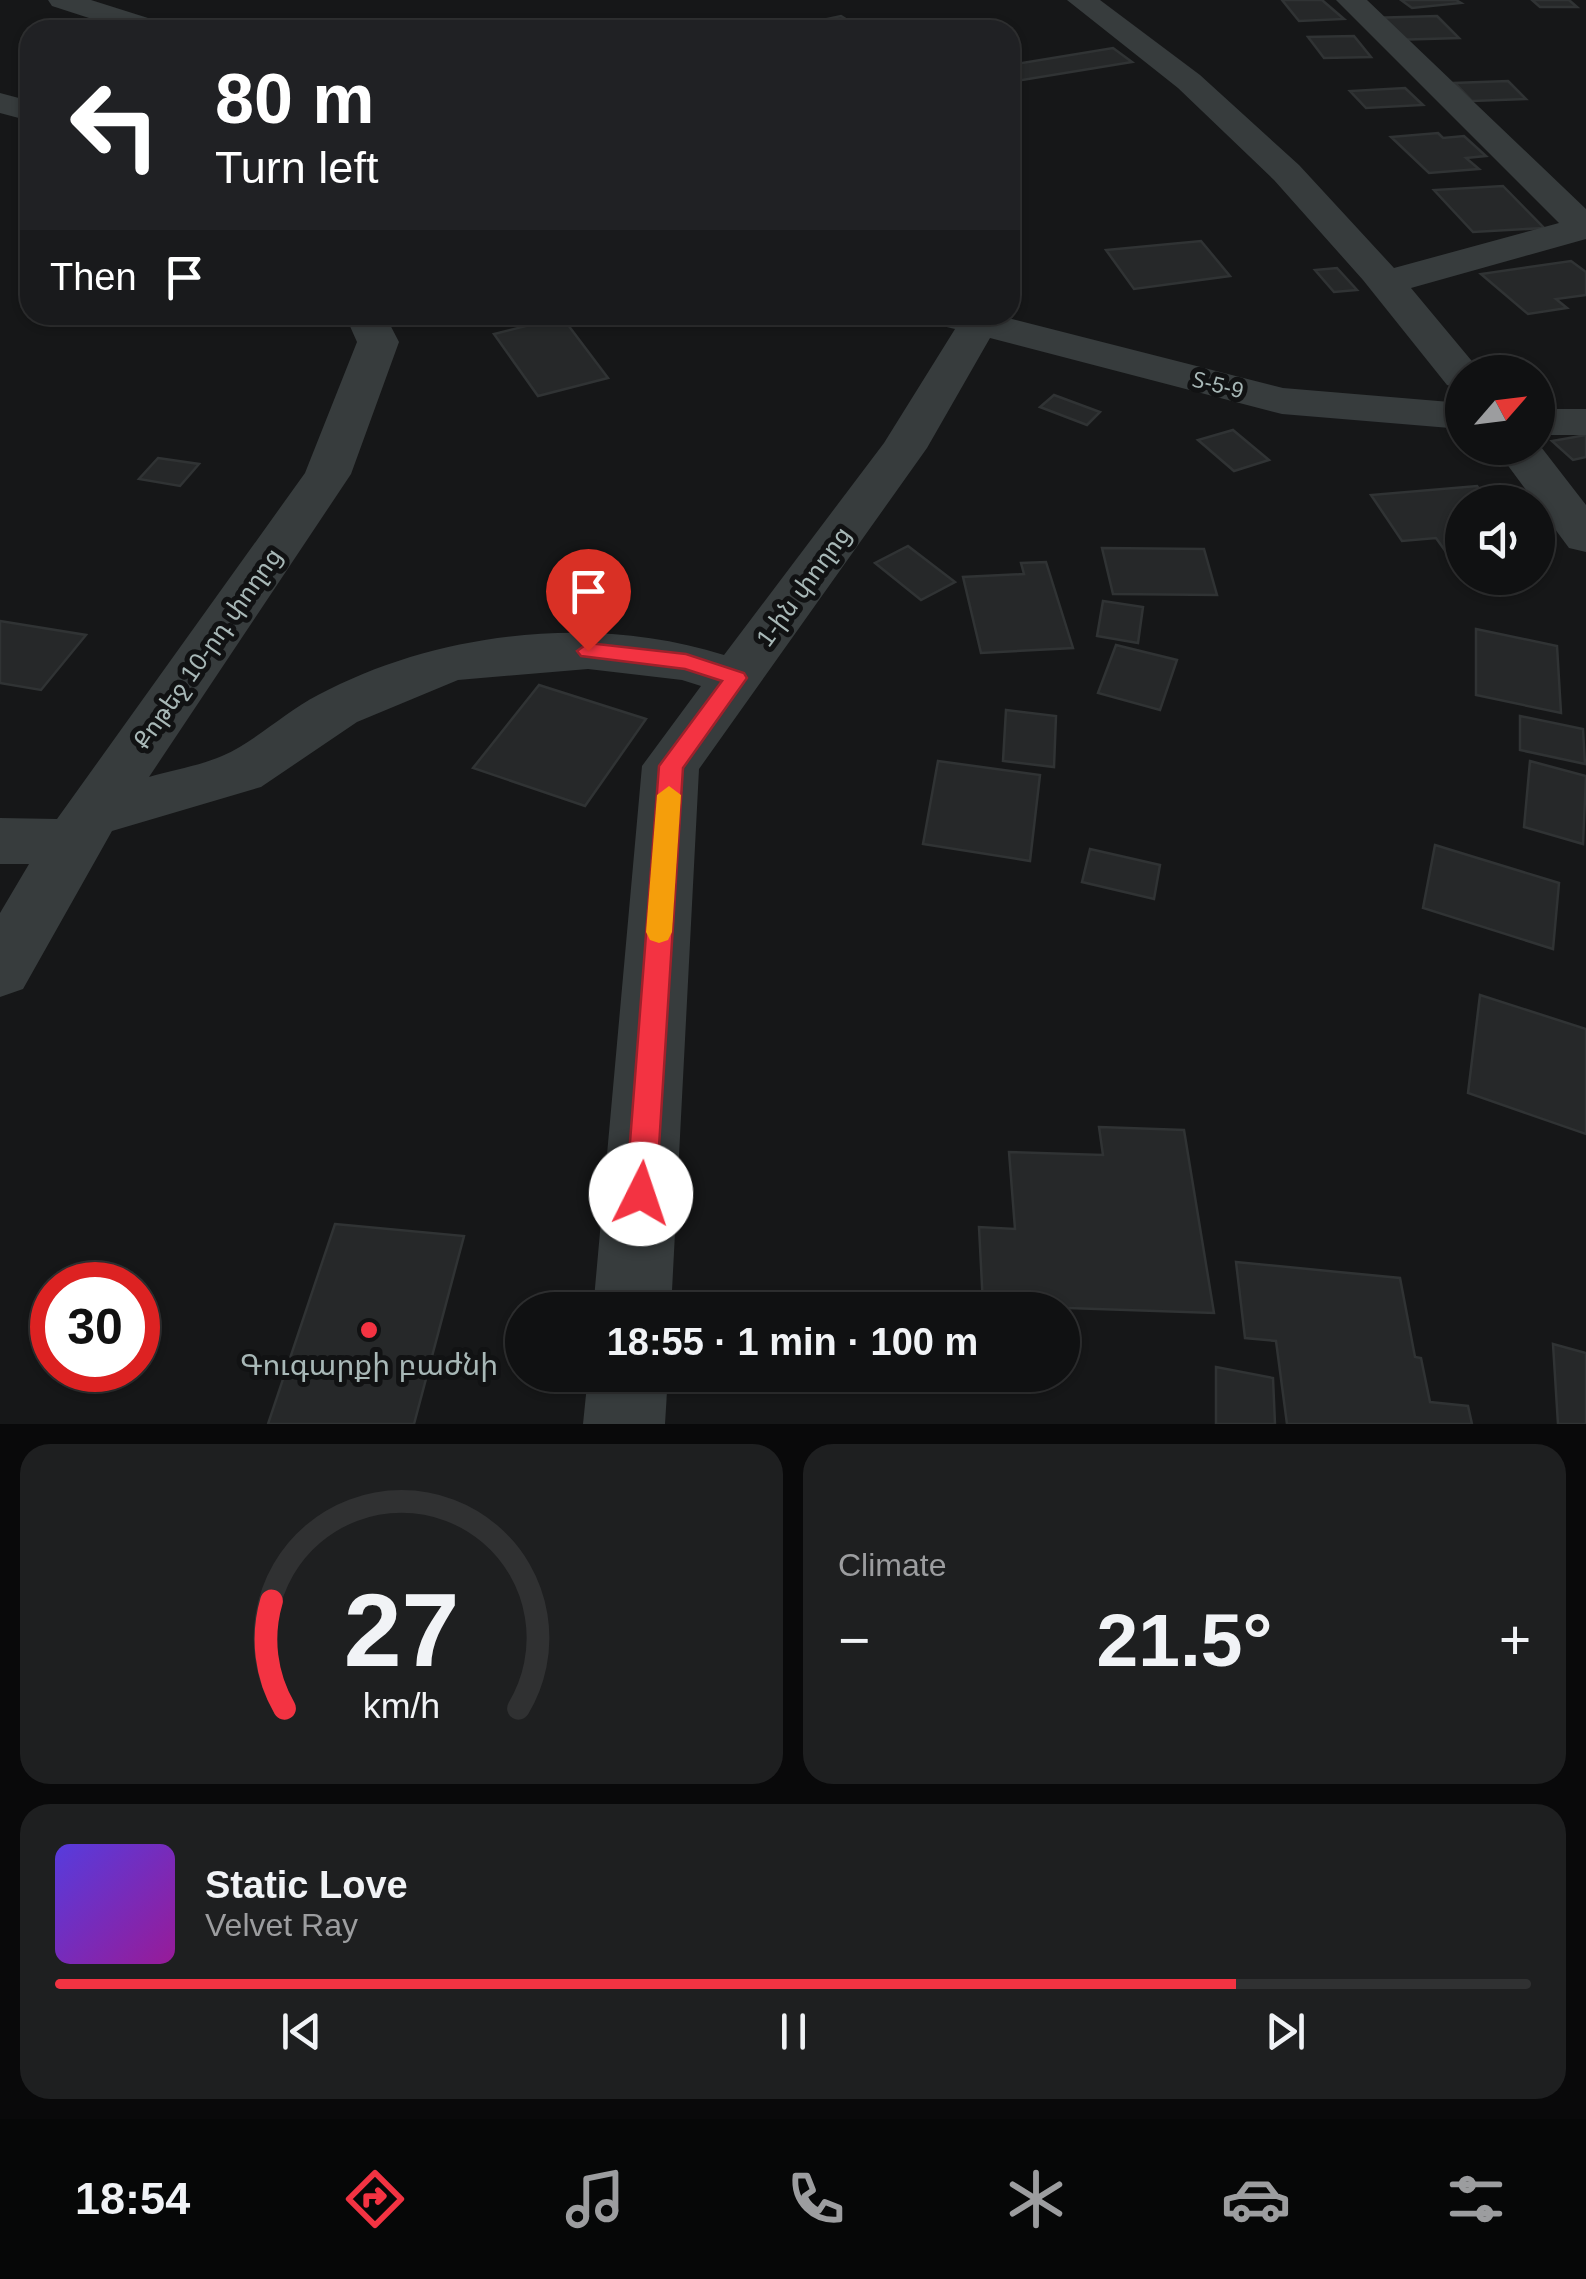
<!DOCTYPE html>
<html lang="en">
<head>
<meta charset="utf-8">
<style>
	:root { --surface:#101112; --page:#1e1f20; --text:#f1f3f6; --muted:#9c9d9f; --line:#303132; --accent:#f33342 }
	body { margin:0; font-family:Arial,"Noto Sans Armenian",sans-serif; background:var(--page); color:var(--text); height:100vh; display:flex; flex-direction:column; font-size:38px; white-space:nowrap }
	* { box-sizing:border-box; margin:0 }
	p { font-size:32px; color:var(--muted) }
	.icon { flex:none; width:55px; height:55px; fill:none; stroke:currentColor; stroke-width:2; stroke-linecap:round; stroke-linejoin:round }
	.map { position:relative; height:1424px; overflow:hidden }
	.sheet { display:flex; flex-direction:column; gap:20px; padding:20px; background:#09090a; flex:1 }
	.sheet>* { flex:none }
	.guide { position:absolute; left:20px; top:20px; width:1000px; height:305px; border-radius:30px; box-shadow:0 2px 8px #0004,0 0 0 2px var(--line); background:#202124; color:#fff; overflow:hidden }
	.needle { width:65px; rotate:62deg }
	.fabs { position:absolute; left:1445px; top:355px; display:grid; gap:20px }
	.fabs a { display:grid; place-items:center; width:110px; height:110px; border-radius:50%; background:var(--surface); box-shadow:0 2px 8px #0004,0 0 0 2px var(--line); font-size:50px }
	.speed { position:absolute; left:30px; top:1262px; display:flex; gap:20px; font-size:50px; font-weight:700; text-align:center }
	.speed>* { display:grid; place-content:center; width:130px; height:130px; border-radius:50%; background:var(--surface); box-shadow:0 2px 8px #0004,0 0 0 2px var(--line); line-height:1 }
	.speed .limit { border:15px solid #d22; background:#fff; color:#111 }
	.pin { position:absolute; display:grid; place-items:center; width:85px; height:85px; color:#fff; margin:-102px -42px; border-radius:50% 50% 50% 0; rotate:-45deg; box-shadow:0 0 10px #0007 }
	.pin .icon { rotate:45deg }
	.me { position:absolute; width:110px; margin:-55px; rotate:4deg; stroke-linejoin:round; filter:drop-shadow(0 0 8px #0008) }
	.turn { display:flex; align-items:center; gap:35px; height:210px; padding:0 30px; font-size:45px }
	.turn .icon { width:130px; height:130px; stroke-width:2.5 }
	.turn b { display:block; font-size:70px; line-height:85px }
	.then { display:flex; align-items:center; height:95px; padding:0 30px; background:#0003; gap:20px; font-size:38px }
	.big { font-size:75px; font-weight:700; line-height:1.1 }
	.sheet .tile { flex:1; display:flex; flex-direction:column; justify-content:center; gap:15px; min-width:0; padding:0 35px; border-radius:30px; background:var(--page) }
	.sheet .dial { align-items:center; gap:0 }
	.dial svg { height:260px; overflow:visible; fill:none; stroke:var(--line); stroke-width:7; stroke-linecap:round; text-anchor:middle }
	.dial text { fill:var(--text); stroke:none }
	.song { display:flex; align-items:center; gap:30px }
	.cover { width:120px; height:120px; border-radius:15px; background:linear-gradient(135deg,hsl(250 70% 55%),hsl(300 70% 35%)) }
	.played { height:10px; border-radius:5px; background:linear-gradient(90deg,var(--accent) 80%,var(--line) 80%) }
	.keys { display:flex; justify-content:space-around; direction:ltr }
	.heat { display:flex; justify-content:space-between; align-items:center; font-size:55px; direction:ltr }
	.sheet .tiles { flex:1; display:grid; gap:20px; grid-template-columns:1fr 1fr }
	.tile:last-child { grid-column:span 2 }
	.trip { position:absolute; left:505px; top:1292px; width:575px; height:100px; border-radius:50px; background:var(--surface); box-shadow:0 2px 8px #0004,0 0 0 2px var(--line); font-weight:700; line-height:100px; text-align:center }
	.menu { display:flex; height:160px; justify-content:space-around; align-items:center; background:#060707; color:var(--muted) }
	.menu .icon { width:70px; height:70px }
	.menu .on { color:var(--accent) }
	.menu b { font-size:45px; color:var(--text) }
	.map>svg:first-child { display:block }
	.building { fill:#262829; stroke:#303334; stroke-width:2.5 }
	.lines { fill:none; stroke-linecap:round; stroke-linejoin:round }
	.minor { fill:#373c3d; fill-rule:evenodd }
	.route { fill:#f33342; stroke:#9e212b; stroke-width:2.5 }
	.slow { fill:#f59e0b }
	.poi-dot { fill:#f33342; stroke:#111213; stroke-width:4 }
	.labels { text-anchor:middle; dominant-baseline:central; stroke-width:10; stroke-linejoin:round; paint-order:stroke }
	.far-street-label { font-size:22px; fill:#a8b8b7; stroke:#111213 }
	.street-label { font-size:25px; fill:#a8b8b7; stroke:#111213 }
	.near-poi-label { font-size:30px; fill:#a8b8b7; stroke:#111213 }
</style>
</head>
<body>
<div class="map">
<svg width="1586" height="1424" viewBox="0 0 1586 1424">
	<rect width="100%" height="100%" fill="#161718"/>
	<!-- building -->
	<g class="building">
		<path d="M1282 0H1322L1344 19 1299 21Z"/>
		<path d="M1401 0H1456L1461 3 1412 8Z"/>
		<path d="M1532 0H1569L1577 7H1540Z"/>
		<path d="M841 16 863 30 785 28Z"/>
		<path d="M1437 16 1459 38 1391 40 1371 18Z"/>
		<path d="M1354 36 1371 57 1324 58 1308 37Z"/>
		<path d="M1113 48 1132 62 1010 82V65Z"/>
		<path d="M1508 81 1526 99 1472 101 1455 83Z"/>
		<path d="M1405 88 1423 105 1366 108 1350 91Z"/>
		<path d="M1438 133 1443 138 1464 136 1486 156 1466 158 1479 169 1429 173 1391 137Z"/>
		<path d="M1503 186 1544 228 1473 232 1434 190Z"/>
		<path d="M1201 241 1230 276 1134 289 1106 250Z"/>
		<path d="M1571 261 1586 272V295L1556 299 1567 308 1528 314 1481 274Z"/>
		<path d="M1337 268 1357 290 1334 292 1315 270Z"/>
		<path d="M562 317 608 378 538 396 494 334Z"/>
		<path d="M1054 395 1100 412 1087 425 1040 407Z"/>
		<path d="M1233 430 1269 460 1234 471 1198 440Z"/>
		<path d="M1586 435V457L1573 460 1552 441Z"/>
		<path d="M158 458 199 464 180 486 139 479Z"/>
		<path d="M1477 486 1489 502H1462V558L1451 559 1436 538 1402 541 1371 495Z"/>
		<path d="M908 546 955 582 921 600 875 563Z"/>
		<path d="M1102 548 1204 549 1217 595 1113 594Z"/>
		<path d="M1046 562 1073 648 981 653 963 577 1024 574 1021 563Z"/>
		<path d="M1103 601 1143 607 1138 643 1097 636Z"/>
		<path d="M0 621 86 635 41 690 0 683Z"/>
		<path d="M1476 629 1557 646 1561 713 1476 695Z"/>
		<path d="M1116 645 1177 660 1160 710 1098 693Z"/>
		<path d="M539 685 646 719 585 806 473 768Z"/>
		<path d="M1006 710 1056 716 1054 767 1003 761Z"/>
		<path d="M1520 716 1583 729 1585 764 1520 750Z"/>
		<path d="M938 761 1040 775 1030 861 923 844Z"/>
		<path d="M1530 761 1586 776 1583 844 1524 827Z"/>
		<path d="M1435 845 1559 883 1553 949 1423 908Z"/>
		<path d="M1090 849 1160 865 1154 899 1082 882Z"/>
		<path d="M1480 995 1586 1029V1134L1468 1093Z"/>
		<path d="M1099 1127 1184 1130 1214 1313 983 1305 979 1227 1015 1229 1009 1152 1103 1155Z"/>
		<path d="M335 1224 464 1236 414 1424H268Z"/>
		<path d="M1236 1262 1400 1278 1415 1357 1421 1358 1430 1402 1468 1406 1472 1424H1287L1276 1341 1245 1338Z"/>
		<path d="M1553 1344 1586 1353V1424H1558Z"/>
		<path d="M1216 1367 1273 1378 1275 1424H1216Z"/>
	</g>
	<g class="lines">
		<!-- minor -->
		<g class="minor">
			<path d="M48 0H91L167 24 171 30H126L52 6Z"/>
			<path d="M1067 0H1100L1200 75 1299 165 1394 268 1559 223 1336 0H1367L1586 209V239L1411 288 1481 372H1462V389L1447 385 1363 280 1274 180 1178 88Z"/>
			<path d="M0 93 30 101V121L0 113Z"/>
			<path d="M345 315H385L399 342 351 474 149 777C172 770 199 766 222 756 256 741 285 712 318 695 438 631 594 614 724 655L884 443 955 329 934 324 928 315H996L1283 388 1462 403V429L1282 414 990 338 927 448 699 769 671 1310H593L642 766 701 686 682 680 588 669 458 680 357 722 261 787 112 831 23 989 0 997V913L29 864H0V818L57 819 305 473 357 342Z"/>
			<rect x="1538" y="409" width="48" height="26"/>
			<path d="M1538 443 1586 505V552L1569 548 1495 448H1538Z"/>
			<path d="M588 1375H668L665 1424H583Z"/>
		</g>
	</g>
	<!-- route -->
	<path class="route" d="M588 643 686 654 744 673 747 678 683 768 656 1194 651 1203 641 1208 630 1203 626 1194 659 766 722 681 685 669 581 656 577 651Z"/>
	<!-- slow -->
	<path class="slow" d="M669 786 681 795 672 932 668 940 659 943 650 940 646 932 657 795Z"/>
	<!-- markers -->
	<circle class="poi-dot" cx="369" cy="1330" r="10"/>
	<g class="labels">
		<!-- far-street labels -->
		<g class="far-street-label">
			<text transform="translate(1218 385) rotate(14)">Տ-5-9</text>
		</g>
		<!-- street labels -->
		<g class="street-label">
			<text transform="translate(803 586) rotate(-54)">1-ին փողոց</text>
			<text transform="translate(207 648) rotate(-55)">Քոթեջ 10-րդ փողոց</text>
		</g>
		<!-- near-poi labels -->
		<g class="near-poi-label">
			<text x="369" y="1364">Գուգարքի բաժնի</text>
		</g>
	</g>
</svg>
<div class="fabs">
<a><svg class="needle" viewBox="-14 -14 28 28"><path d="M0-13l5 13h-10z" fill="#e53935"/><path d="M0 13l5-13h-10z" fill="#9c9d9f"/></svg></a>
<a><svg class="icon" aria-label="sound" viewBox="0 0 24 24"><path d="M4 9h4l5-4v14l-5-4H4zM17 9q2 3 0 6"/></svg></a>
</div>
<div class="speed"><div class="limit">30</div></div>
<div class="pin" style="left:588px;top:651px;background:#d93025"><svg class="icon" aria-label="arrive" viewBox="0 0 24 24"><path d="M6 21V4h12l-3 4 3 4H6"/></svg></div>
<svg class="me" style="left:641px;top:1194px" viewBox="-20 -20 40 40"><circle r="19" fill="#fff"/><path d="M0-13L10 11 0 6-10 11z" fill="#f33342"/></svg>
<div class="trip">18:55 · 1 min · 100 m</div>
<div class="guide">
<div class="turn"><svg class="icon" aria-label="left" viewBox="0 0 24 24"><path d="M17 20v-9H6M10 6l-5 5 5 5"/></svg><div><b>80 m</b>Turn left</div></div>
<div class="then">Then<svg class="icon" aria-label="arrive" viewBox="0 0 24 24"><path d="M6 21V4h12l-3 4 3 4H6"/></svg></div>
</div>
</div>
<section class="sheet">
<div class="tiles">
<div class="tile dial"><svg viewBox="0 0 100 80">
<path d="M14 69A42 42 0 1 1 86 69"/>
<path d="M14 69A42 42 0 0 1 10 36" stroke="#f33342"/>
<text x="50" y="56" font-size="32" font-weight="700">27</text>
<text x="50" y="72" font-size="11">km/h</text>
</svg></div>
<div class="tile"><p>Climate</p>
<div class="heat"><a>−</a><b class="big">21.5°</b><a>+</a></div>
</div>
<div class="tile">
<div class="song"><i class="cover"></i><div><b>Static Love</b><p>Velvet Ray</p></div></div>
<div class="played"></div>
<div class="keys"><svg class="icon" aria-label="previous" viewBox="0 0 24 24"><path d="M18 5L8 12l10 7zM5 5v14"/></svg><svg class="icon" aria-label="pause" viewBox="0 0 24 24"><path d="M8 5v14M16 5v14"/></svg><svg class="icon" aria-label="next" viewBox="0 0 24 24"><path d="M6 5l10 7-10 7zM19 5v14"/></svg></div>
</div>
</div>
</section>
<nav class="menu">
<b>18:54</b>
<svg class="icon on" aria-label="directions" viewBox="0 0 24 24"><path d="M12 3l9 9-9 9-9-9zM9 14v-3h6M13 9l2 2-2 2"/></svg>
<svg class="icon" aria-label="music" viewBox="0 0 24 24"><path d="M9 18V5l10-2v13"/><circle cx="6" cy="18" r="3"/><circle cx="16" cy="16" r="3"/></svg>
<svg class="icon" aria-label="phone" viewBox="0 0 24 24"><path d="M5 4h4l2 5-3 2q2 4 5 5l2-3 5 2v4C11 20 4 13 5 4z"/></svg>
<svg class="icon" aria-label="climate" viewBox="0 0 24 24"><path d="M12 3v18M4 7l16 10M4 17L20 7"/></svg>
<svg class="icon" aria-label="car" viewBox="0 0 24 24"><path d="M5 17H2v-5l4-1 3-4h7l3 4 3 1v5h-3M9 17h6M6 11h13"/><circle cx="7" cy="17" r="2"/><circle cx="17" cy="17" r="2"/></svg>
<svg class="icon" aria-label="filters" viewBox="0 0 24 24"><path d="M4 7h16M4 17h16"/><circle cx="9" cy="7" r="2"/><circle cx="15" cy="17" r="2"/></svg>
</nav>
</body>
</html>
